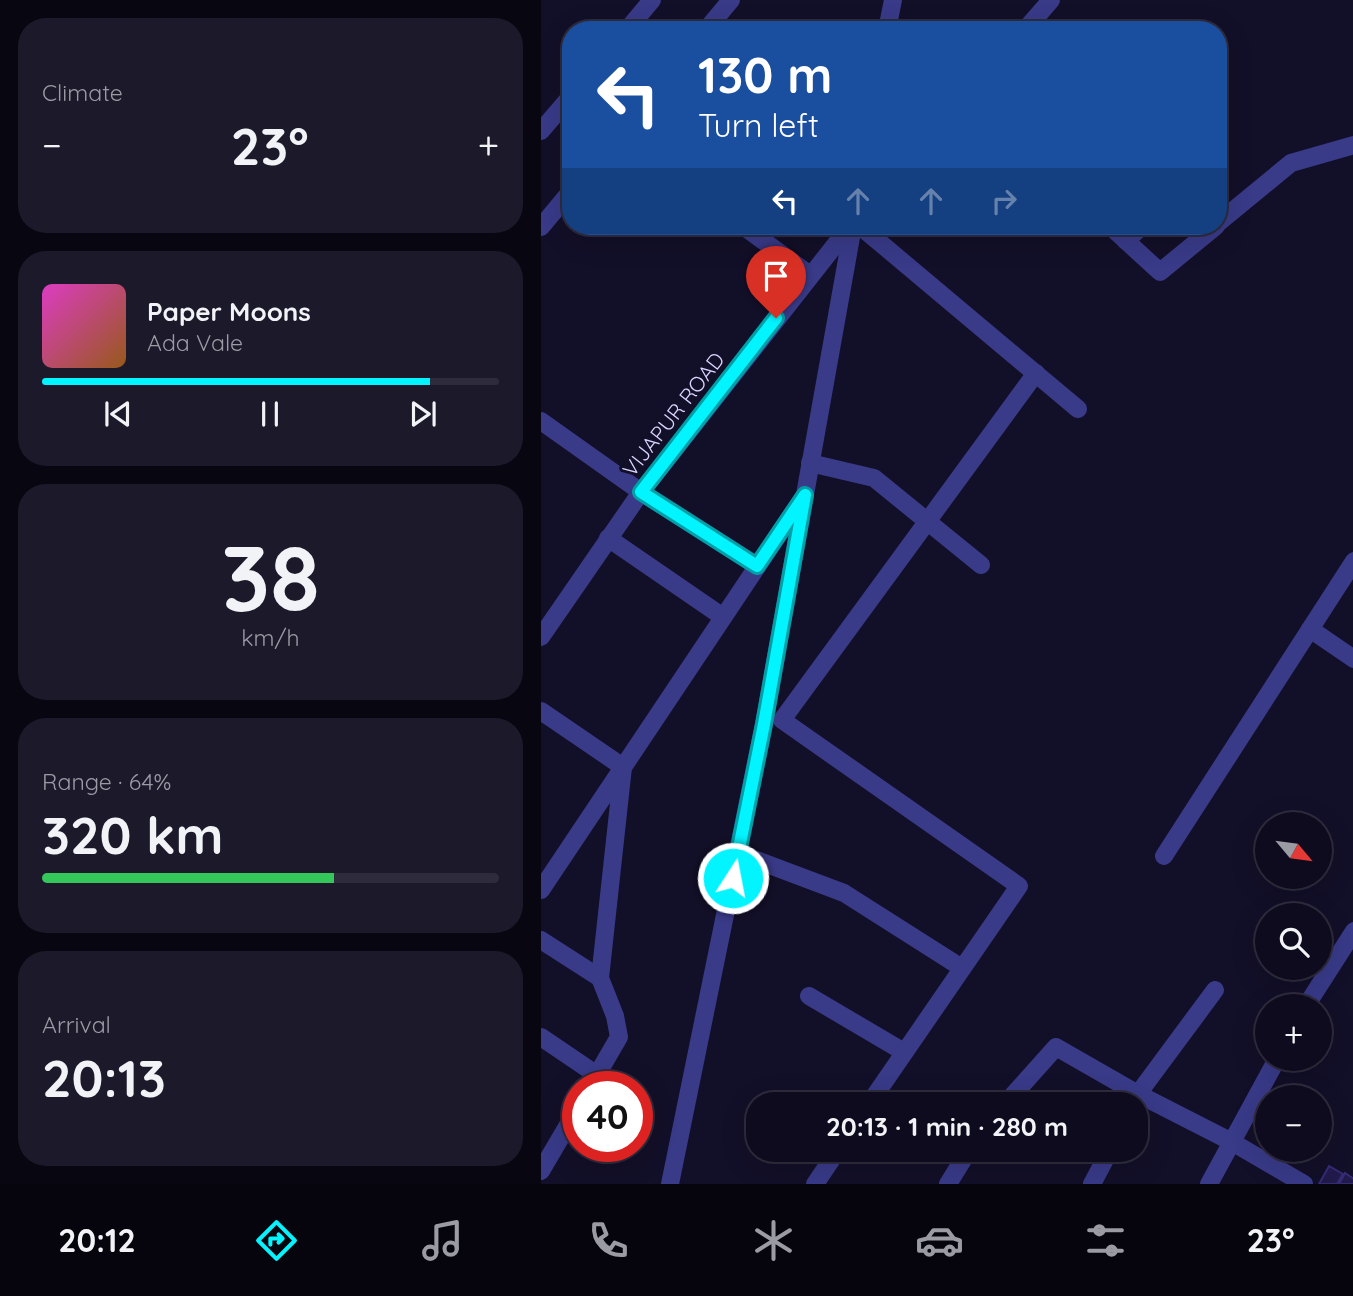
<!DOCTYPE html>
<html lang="en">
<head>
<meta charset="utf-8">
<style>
	:root { --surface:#0e0b1e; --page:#1c192b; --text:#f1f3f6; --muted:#9b9ba4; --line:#2e2b3c; --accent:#02f4ff }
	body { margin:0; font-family:Quicksand,sans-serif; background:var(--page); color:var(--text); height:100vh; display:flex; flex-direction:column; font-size:26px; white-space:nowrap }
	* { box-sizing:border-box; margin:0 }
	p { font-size:23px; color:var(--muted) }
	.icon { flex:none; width:38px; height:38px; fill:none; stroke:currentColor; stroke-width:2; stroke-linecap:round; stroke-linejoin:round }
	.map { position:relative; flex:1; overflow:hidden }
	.side { display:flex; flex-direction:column; gap:18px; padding:18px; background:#080610; width:541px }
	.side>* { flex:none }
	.hud { position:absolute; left:21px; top:21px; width:665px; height:214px; border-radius:28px; box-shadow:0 7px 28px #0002,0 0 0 2px var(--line); background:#1a4fa0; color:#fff; overflow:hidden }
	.needle { width:46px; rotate:119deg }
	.buttons { position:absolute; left:714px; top:812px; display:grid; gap:14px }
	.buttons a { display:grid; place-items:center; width:77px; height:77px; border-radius:50%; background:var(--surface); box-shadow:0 7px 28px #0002,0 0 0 2px var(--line); font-size:35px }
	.speed { position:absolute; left:21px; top:1071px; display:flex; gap:14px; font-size:35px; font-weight:700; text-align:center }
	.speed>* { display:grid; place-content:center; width:91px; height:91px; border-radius:50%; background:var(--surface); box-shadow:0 7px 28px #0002,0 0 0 2px var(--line); line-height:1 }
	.speed .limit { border:10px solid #d22; background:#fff; color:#111 }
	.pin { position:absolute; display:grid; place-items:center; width:60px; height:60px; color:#fff; margin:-72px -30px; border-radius:50% 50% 50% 0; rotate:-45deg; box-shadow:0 0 7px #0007 }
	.pin .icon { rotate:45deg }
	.me { position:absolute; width:77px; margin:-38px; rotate:11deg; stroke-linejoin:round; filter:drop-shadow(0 0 5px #0008) }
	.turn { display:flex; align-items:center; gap:24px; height:147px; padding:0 21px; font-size:32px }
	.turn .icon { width:91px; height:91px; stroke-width:2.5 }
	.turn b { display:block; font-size:49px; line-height:60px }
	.lanes { display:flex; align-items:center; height:66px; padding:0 21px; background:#0003; justify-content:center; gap:35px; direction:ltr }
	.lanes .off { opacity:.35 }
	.big { font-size:52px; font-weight:700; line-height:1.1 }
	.side .tile { flex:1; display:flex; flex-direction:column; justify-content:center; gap:10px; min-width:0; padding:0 24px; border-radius:28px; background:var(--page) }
	.side .dial { align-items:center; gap:0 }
	.dial b { font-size:91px; line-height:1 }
	.song { display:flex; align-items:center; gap:21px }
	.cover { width:84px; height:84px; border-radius:10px; background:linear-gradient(135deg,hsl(310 70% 55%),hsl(30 70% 35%)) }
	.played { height:7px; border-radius:4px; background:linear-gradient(90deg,var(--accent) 85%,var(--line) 85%) }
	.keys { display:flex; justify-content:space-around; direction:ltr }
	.heat { display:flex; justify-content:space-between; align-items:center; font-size:38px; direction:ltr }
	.charge { height:10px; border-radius:5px; background:linear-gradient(90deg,#34c759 64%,var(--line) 0) }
	.trip { position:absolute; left:205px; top:1092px; width:402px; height:70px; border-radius:28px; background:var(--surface); box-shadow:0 7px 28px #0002,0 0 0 2px var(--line); font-weight:700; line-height:70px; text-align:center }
	.menu { display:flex; height:112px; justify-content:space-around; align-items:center; background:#06040c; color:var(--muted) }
	.menu .icon { width:49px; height:49px }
	.menu .on { color:var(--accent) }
	.menu b { font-size:32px; color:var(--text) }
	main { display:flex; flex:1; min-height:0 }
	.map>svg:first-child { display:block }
	.building { fill:#211a4a; stroke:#362c76; stroke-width:2 }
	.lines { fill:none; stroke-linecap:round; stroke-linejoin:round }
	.minor { stroke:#393a88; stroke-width:18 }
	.tertiary { stroke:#393a88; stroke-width:18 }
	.route-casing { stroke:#019fa6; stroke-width:18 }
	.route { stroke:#02f4ff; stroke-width:12 }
	.labels { text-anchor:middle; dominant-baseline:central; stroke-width:6; stroke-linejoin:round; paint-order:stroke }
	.street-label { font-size:21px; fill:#d8d6ff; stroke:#120f28 }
</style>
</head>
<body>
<main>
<section class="side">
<div class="tile"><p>Climate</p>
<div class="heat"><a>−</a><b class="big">23°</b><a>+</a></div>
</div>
<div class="tile">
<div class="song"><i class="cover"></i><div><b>Paper Moons</b><p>Ada Vale</p></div></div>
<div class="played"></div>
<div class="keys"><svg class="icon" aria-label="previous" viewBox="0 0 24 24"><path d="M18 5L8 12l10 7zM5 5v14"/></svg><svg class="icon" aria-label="pause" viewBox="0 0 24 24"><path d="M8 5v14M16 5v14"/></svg><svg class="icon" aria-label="next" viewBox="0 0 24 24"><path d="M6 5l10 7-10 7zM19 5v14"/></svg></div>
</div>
<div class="tile dial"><b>38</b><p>km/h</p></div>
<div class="tile"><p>Range · 64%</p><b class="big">320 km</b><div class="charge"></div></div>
<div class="tile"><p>Arrival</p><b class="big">20:13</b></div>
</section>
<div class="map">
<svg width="813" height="1184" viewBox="0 0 813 1184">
	<rect width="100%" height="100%" fill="#120f28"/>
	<!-- building -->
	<g class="building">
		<path d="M788 1166 802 1174 796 1184H778Z"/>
		<path d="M804 1173 813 1179V1184H798Z"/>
	</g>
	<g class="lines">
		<!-- minor -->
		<g class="minor">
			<path d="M86 30 111 0"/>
			<path d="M165 30 190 0"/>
			<path d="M484 30 510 0"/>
			<path d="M0 131 30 96"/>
			<path d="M677 223 750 163 813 145"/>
			<path d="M202 226 269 275"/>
			<path d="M319 226 537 409"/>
			<path d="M569 226 619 272 675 226"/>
			<path d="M0 227 30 191"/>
			<path d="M585 241 601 226"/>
			<path d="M0 421 100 492 216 566"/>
			<path d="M269 463 333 478 440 565"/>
			<path d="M67 538 182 617"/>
			<path d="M769 629 813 659"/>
			<path d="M0 637 100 492 309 226"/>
			<path d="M0 711 82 767 59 978"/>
			<path d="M197 853 303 893 421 968"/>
			<path d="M623 856 813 561"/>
			<path d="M0 890 264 495"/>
			<path d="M0 940 59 978 74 1016 78 1037 49 1087"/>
			<path d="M268 996 363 1052"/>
			<path d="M765 1006 813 931"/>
			<path d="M0 1037 56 1075"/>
			<path d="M592 1103 597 1094 674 990"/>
			<path d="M328 1104 478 886 241 720 495 373"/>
			<path d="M464 1104 515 1047 597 1094 691 1142 763 1184"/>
			<path d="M0 1171 37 1108"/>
			<path d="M274 1184 297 1150"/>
			<path d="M407 1184 428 1150"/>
			<path d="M551 1184 569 1150"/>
			<path d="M668 1184 736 1059"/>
		</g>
		<!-- tertiary -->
		<g class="tertiary">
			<path d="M346 30 352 0"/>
			<path d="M129 1184 223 724 312 226"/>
		</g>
	</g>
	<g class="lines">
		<defs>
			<path id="route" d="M192 878 223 724 264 495 216 566 100 492 235 318"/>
		</defs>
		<!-- route casing -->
		<use href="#route" class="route-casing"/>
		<!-- route -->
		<use href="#route" class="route"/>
	</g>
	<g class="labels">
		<!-- street labels -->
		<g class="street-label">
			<text transform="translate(132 414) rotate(-52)">VIJAPUR ROAD</text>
		</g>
	</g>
</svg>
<div class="buttons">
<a><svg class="needle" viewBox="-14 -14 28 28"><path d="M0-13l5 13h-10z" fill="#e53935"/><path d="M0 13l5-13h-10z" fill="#9b9ba4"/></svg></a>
<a><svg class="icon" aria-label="search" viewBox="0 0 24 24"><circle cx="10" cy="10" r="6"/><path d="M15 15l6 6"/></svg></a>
<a>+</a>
<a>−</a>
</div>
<div class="speed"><div class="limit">40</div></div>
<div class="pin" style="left:235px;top:318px;background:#d93025"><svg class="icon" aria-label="arrive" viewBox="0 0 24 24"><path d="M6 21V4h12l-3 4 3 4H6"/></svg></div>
<svg class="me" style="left:192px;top:878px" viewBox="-20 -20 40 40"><circle r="17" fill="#02f4ff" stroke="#fff" stroke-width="3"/><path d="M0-11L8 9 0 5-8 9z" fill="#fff"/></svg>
<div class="trip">20:13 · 1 min · 280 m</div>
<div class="hud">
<div class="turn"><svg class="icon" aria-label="left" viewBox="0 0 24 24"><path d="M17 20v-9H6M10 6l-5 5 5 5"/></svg><div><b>130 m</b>Turn left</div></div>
<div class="lanes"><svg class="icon" aria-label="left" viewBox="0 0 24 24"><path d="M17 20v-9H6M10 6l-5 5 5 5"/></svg><svg class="icon off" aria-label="ahead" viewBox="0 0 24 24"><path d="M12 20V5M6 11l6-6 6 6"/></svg><svg class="icon off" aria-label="ahead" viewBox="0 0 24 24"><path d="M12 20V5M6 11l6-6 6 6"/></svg><svg class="icon off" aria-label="right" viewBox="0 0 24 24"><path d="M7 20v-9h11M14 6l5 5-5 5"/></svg></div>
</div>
</div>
</main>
<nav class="menu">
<b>20:12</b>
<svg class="icon on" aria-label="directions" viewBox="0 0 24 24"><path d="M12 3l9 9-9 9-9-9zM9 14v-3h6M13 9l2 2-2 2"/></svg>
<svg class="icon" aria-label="music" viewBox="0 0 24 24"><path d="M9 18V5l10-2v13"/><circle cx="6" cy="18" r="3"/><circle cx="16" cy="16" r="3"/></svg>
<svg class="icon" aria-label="phone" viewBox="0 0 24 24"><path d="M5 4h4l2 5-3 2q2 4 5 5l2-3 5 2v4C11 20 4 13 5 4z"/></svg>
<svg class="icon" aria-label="climate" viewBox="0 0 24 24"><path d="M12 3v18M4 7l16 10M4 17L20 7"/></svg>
<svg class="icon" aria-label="car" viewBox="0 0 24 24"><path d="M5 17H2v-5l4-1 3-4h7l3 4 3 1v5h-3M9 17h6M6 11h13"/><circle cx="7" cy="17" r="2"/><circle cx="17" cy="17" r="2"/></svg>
<svg class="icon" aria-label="filters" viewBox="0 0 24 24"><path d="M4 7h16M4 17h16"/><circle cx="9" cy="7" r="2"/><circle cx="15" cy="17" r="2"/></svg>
<b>23°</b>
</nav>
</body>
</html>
